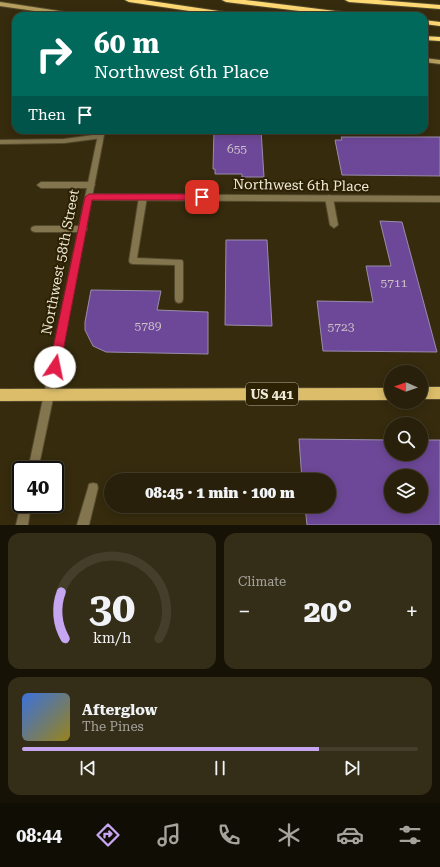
<!DOCTYPE html>
<html lang="en">
<head>
<meta charset="utf-8">
<style>
	:root { --surface:#28200a; --page:#342d18; --text:#f1f3f6; --muted:#a5a39c; --line:#443e2b; --accent:#c6a6f0 }
	body { margin:0; font-family:"Roboto Serif",serif; background:var(--page); color:var(--text); height:100vh; display:flex; flex-direction:column; font-size:15px; white-space:nowrap }
	* { box-sizing:border-box; margin:0 }
	p { font-size:13px; color:var(--muted) }
	.icon { flex:none; width:22px; height:22px; fill:none; stroke:currentColor; stroke-width:2; stroke-linecap:round; stroke-linejoin:round }
	.map { position:relative; height:525px; overflow:hidden }
	.panel { display:flex; flex-direction:column; gap:8px; padding:8px; background:#161206; flex:1 }
	.panel>* { flex:none }
	.top-card { position:absolute; left:12px; top:12px; width:416px; height:122px; border-radius:12px; box-shadow:0 2px 10px #0003,0 0 0 1px var(--line); background:#00695c; color:#fff; overflow:hidden }
	.needle { width:26px; rotate:272deg }
	.fabs { position:absolute; left:384px; top:365px; display:grid; gap:8px }
	.fabs a { display:grid; place-items:center; width:44px; height:44px; border-radius:50%; background:var(--surface); box-shadow:0 2px 10px #0003,0 0 0 1px var(--line); font-size:20px }
	.speed { position:absolute; left:12px; top:461px; display:flex; gap:8px; font-size:20px; font-weight:700; text-align:center }
	.speed>* { display:grid; place-content:center; width:52px; height:52px; border-radius:50%; background:var(--surface); box-shadow:0 2px 10px #0003,0 0 0 1px var(--line); line-height:1 }
	.speed .limit { border:2px solid #111; border-radius:6px; background:#fff; color:#111 }
	.pin { position:absolute; display:grid; place-items:center; width:34px; height:34px; color:#fff; margin:-17px; border-radius:8px; box-shadow:0 2px 6px #0006 }
	.me { position:absolute; width:44px; margin:-22px; rotate:11deg; stroke-linejoin:round; filter:drop-shadow(0 0 3px #0008) }
	.turn { display:flex; align-items:center; gap:14px; height:84px; padding:0 16px; font-size:18px }
	.turn .icon { width:52px; height:52px; stroke-width:2.5 }
	.turn b { display:block; font-size:28px; line-height:34px }
	.then { display:flex; align-items:center; height:38px; padding:0 16px; background:#0003; gap:8px; font-size:15px }
	.big { font-size:30px; font-weight:800; line-height:1.1 }
	.panel .card { flex:1; display:flex; flex-direction:column; justify-content:center; gap:6px; min-width:0; padding:0 14px; border-radius:12px; background:var(--page) }
	.panel .dial { align-items:center; gap:0 }
	.dial svg { height:104px; overflow:visible; fill:none; stroke:var(--line); stroke-width:7; stroke-linecap:round; text-anchor:middle }
	.dial text { fill:var(--text); stroke:none }
	.song { display:flex; align-items:center; gap:12px }
	.cover { width:48px; height:48px; border-radius:6px; background:linear-gradient(135deg,hsl(220 70% 55%),hsl(50 70% 35%)) }
	.played { height:4px; border-radius:2px; background:linear-gradient(90deg,var(--accent) 75%,var(--line) 75%) }
	.keys { display:flex; justify-content:space-around; direction:ltr }
	.heat { display:flex; justify-content:space-between; align-items:center; font-size:22px; direction:ltr }
	.panel .tiles { flex:1; display:grid; gap:8px; grid-template-columns:1fr 1fr }
	.card:last-child { grid-column:span 2 }
	.trip { position:absolute; left:104px; top:473px; width:232px; height:40px; border-radius:20px; background:var(--surface); box-shadow:0 2px 10px #0003,0 0 0 1px var(--line); font-weight:800; line-height:40px; text-align:center }
	.menu { display:flex; height:64px; justify-content:space-around; align-items:center; background:#100d04; color:var(--muted) }
	.menu .icon { width:28px; height:28px }
	.menu .active { color:var(--accent) }
	.menu b { font-size:18px; color:var(--text) }
	.map>svg:first-child { display:block }
	.building { fill:#6d4898; stroke:#998cab; fill-rule:evenodd }
	.lines { fill:none; stroke-linecap:round; stroke-linejoin:round }
	.service-casing { stroke:#53492d; stroke-width:2 }
	.minor-casing { stroke:#53492d; stroke-width:2 }
	.tertiary-casing { stroke:#53492d; stroke-width:2 }
	.secondary-casing { stroke:#53492d; stroke-width:2 }
	.primary-casing { stroke:#53492d; stroke-width:2 }
	.motorway-casing { stroke:#53492d; stroke-width:2 }
	.service { fill:#83754e; fill-rule:evenodd }
	.minor { fill:#83754e; fill-rule:evenodd }
	.tertiary { fill:#83754e; fill-rule:evenodd }
	.secondary { fill:#b59e5e; fill-rule:evenodd }
	.primary { fill:#dbbd6a; fill-rule:evenodd }
	.motorway { fill:#fed973; fill-rule:evenodd }
	.route { fill:#e11d48; stroke:#92132f }
	.labels { text-anchor:middle; dominant-baseline:central; stroke-width:4; stroke-linejoin:round; paint-order:stroke }
	.number-label { font-size:12px; fill:#cec0c7 }
	.shield { fill:#2c2103; stroke:#b4ac97; stroke-width:1 }
	.shield-label { font-size:13px; font-weight:bold; fill:#eee8d7 }
	.street-label { font-size:14px; fill:#eee8d7; stroke:#2c2103 }
</style>
</head>
<body>
<div class="map">
<svg width="440" height="525" viewBox="0 0 440 525">
	<rect width="100%" height="100%" fill="#362b0d"/>
	<!-- building -->
	<g class="building">
		<path d="M214 130H261L264 177H242V174H215V169H213Z"/>
		<path d="M341 137H440V176L342 175 335 140H342Z"/>
		<path d="M380 221 402 222 437 352 323 351 317 301 373 302 366 266H391Z"/>
		<path d="M226 240H267L272 326 225 325Z"/>
		<path d="M91 290 161 291 157 310 208 312V354L106 352 93 346 85 330V322Z"/>
		<path d="M299 439 391 440V454H421V440H440V525H307L305 506H329V480H302ZM391 476H421V506H391Z"/>
	</g>
	<g class="lines">
		<defs>
			<g id="service">
				<path d="M41 182H91L95 185 91 188H41L37 185Z"/>
				<path d="M143 194 147 197 137 258 182 260 183 262V299L182 302 179 303 176 302 175 299V265L133 264 130 263 129 261 139 197Z"/>
				<path d="M329 195 333 198 338 225 334 228 330 225 325 198Z"/>
				<path d="M35 226H83L86 227 87 229 86 231 83 232H35L32 231 31 229 32 227Z"/>
				<path d="M93 483 97 484 98 488 89 525H77L88 488 89 484Z"/>
			</g>
			<g id="minor">
				<path d="M101 134H103V138L64 143 0 144V140L64 139Z"/>
				<path d="M89 194 440 196V202L89 200 85 197Z"/>
				<path d="M49 389 52 391 54 394 38 470H28L44 394 46 391Z"/>
				<path d="M21 503 31 504 28 525H16Z"/>
			</g>
			<path id="tertiary" d="M99 130H105L54 394 52 397 49 399 46 397 44 394Z"/>
			<g id="secondary">
				<path d="M0 2 79 14 82 16H69L0 6Z"/>
				<path d="M424 58 440 60V64L424 62Z"/>
			</g>
			<g id="primary">
				<rect x="421" y="387" width="19" height="12"/>
				<path d="M391 388V400L0 401V389Z"/>
			</g>
			<g id="motorway">
				<path d="M125 0H144L239 14 243 16H223L129 2Z"/>
				<path d="M222 0H245L360 14 364 16H341L226 2Z"/>
				<path d="M345 0H378L440 5V9L349 2Z"/>
				<path d="M424 20 440 22V26L424 24Z"/>
				<path d="M424 36 440 37V41L424 40Z"/>
			</g>
		</defs>
		<!-- service casing -->
		<use href="#service" class="service-casing"/>
		<!-- minor casing -->
		<use href="#minor" class="minor-casing"/>
		<!-- tertiary casing -->
		<use href="#tertiary" class="tertiary-casing"/>
		<!-- secondary casing -->
		<use href="#secondary" class="secondary-casing"/>
		<!-- primary casing -->
		<use href="#primary" class="primary-casing"/>
		<!-- motorway casing -->
		<use href="#motorway" class="motorway-casing"/>
		<!-- service -->
		<use href="#service" class="service"/>
		<!-- minor -->
		<use href="#minor" class="minor"/>
		<!-- tertiary -->
		<use href="#tertiary" class="tertiary"/>
		<!-- secondary -->
		<use href="#secondary" class="secondary"/>
		<!-- primary -->
		<use href="#primary" class="primary"/>
		<!-- motorway -->
		<use href="#motorway" class="motorway"/>
	</g>
	<!-- route -->
	<path class="route" d="M89 194H202L207 197 202 200H92L60 367 58 371 55 372 51 371 49 367 85 197Z"/>
	<g class="labels">
		<!-- number labels -->
		<g class="number-label">
			<text x="237" y="149">655</text>
			<text x="394" y="283">5711</text>
			<text x="148" y="326">5789</text>
			<text x="341" y="327">5723</text>
		</g>
		<!-- shield labels -->
		<rect class="shield" x="246" y="383" width="52" height="22" rx="3"/>
		<g class="shield-label">
			<text x="272" y="394">US 441</text>
		</g>
		<!-- street labels -->
		<g class="street-label">
			<text transform="translate(301 185) rotate(1)">Northwest 6th Place</text>
			<text transform="translate(60 262) rotate(-79)">Northwest 58th Street</text>
		</g>
	</g>
</svg>
<div class="fabs">
<a><svg class="needle" viewBox="-14 -14 28 28"><path d="M0-13l5 13h-10z" fill="#e53935"/><path d="M0 13l5-13h-10z" fill="#a5a39c"/></svg></a>
<a><svg class="icon" aria-label="search" viewBox="0 0 24 24"><circle cx="10" cy="10" r="6"/><path d="M15 15l6 6"/></svg></a>
<a><svg class="icon" aria-label="layers" viewBox="0 0 24 24"><path d="M12 4l9 5-9 5-9-5zM3 14l9 5 9-5"/></svg></a>
</div>
<div class="speed"><div class="limit">40</div></div>
<div class="pin" style="left:202px;top:197px;background:#d93025"><svg class="icon" aria-label="arrive" viewBox="0 0 24 24"><path d="M6 21V4h12l-3 4 3 4H6"/></svg></div>
<svg class="me" style="left:55px;top:367px" viewBox="-20 -20 40 40"><circle r="19" fill="#fff"/><path d="M0-13L10 11 0 6-10 11z" fill="#e11d48"/></svg>
<div class="trip">08:45 · 1 min · 100 m</div>
<div class="top-card">
<div class="turn"><svg class="icon" aria-label="right" viewBox="0 0 24 24"><path d="M7 20v-9h11M14 6l5 5-5 5"/></svg><div><b>60 m</b>Northwest 6th Place</div></div>
<div class="then">Then<svg class="icon" aria-label="arrive" viewBox="0 0 24 24"><path d="M6 21V4h12l-3 4 3 4H6"/></svg></div>
</div>
</div>
<section class="panel">
<div class="tiles">
<div class="card dial"><svg viewBox="0 0 100 80">
<path d="M14 69A42 42 0 1 1 86 69"/>
<path d="M14 69A42 42 0 0 1 11 33" stroke="#c6a6f0"/>
<text x="50" y="56" font-size="32" font-weight="700">30</text>
<text x="50" y="72" font-size="11">km/h</text>
</svg></div>
<div class="card"><p>Climate</p>
<div class="heat"><a>−</a><b class="big">20°</b><a>+</a></div>
</div>
<div class="card">
<div class="song"><i class="cover"></i><div><b>Afterglow</b><p>The Pines</p></div></div>
<div class="played"></div>
<div class="keys"><svg class="icon" aria-label="previous" viewBox="0 0 24 24"><path d="M18 5L8 12l10 7zM5 5v14"/></svg><svg class="icon" aria-label="pause" viewBox="0 0 24 24"><path d="M8 5v14M16 5v14"/></svg><svg class="icon" aria-label="next" viewBox="0 0 24 24"><path d="M6 5l10 7-10 7zM19 5v14"/></svg></div>
</div>
</div>
</section>
<nav class="menu">
<b>08:44</b>
<svg class="icon active" aria-label="directions" viewBox="0 0 24 24"><path d="M12 3l9 9-9 9-9-9zM9 14v-3h6M13 9l2 2-2 2"/></svg>
<svg class="icon" aria-label="music" viewBox="0 0 24 24"><path d="M9 18V5l10-2v13"/><circle cx="6" cy="18" r="3"/><circle cx="16" cy="16" r="3"/></svg>
<svg class="icon" aria-label="phone" viewBox="0 0 24 24"><path d="M5 4h4l2 5-3 2q2 4 5 5l2-3 5 2v4C11 20 4 13 5 4z"/></svg>
<svg class="icon" aria-label="climate" viewBox="0 0 24 24"><path d="M12 3v18M4 7l16 10M4 17L20 7"/></svg>
<svg class="icon" aria-label="car" viewBox="0 0 24 24"><path d="M5 17H2v-5l4-1 3-4h7l3 4 3 1v5h-3M9 17h6M6 11h13"/><circle cx="7" cy="17" r="2"/><circle cx="17" cy="17" r="2"/></svg>
<svg class="icon" aria-label="filters" viewBox="0 0 24 24"><path d="M4 7h16M4 17h16"/><circle cx="9" cy="7" r="2"/><circle cx="15" cy="17" r="2"/></svg>
</nav>
</body>
</html>
